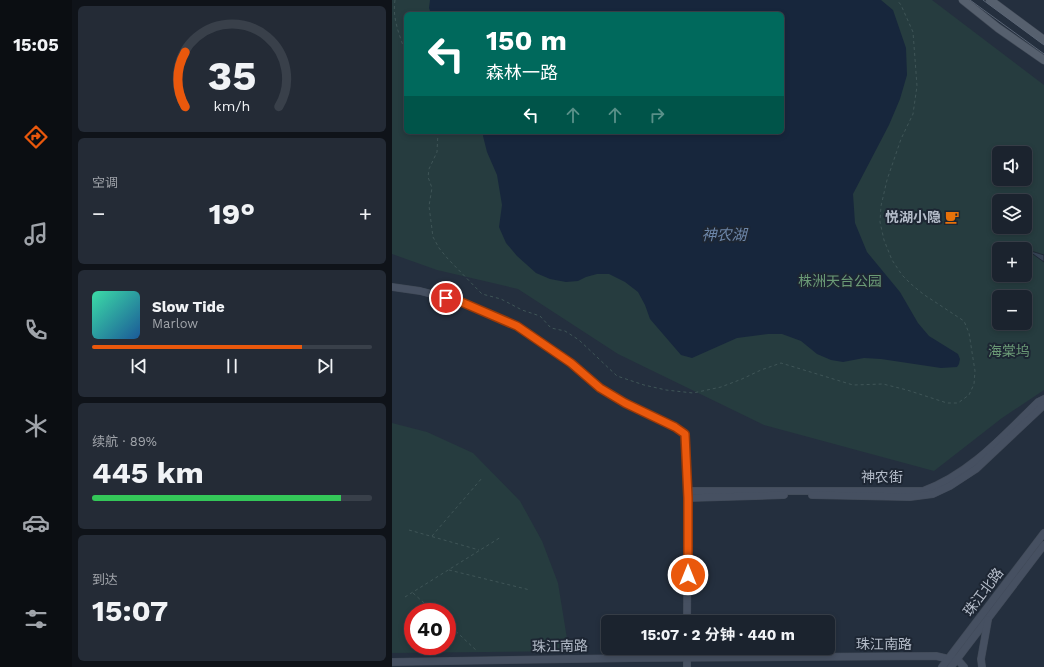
<!DOCTYPE html>
<html lang="zh">
<head>
<meta charset="utf-8">
<style>
	:root { --surface:#1b232e; --page:#242b36; --text:#f1f3f6; --muted:#a0a4aa; --line:#39404a; --accent:#ea580c }
	body { margin:0; font-family:"Work Sans","Noto Sans SC",sans-serif; background:var(--page); color:var(--text); height:100vh; display:flex; flex-direction:column; font-size:15px; white-space:nowrap }
	* { box-sizing:border-box; margin:0 }
	p { font-size:13px; color:var(--muted) }
	.icon { flex:none; width:22px; height:22px; fill:none; stroke:currentColor; stroke-width:2; stroke-linecap:round; stroke-linejoin:round }
	.map { position:relative; flex:1; overflow:hidden }
	.drawer { display:flex; flex-direction:column; gap:6px; padding:6px; background:#0f1319; width:320px }
	.drawer>* { flex:none }
	.guide { position:absolute; left:12px; top:12px; width:380px; height:122px; border-radius:6px; box-shadow:0 2px 6px #0003,0 0 0 1px var(--line); background:#00695c; color:#fff; overflow:hidden }
	.buttons { position:absolute; left:600px; top:146px; display:grid; gap:8px }
	.buttons a { display:grid; place-items:center; width:40px; height:40px; border-radius:6px; background:var(--surface); box-shadow:0 2px 6px #0003,0 0 0 1px var(--line); font-size:20px }
	.speed { position:absolute; left:12px; top:603px; display:flex; gap:8px; font-size:20px; font-weight:700; text-align:center }
	.speed>* { display:grid; place-content:center; width:52px; height:52px; border-radius:50%; background:var(--surface); box-shadow:0 2px 6px #0003,0 0 0 1px var(--line); line-height:1 }
	.speed .limit { border:6px solid #d22; background:#fff; color:#111 }
	.pin { position:absolute; display:grid; place-items:center; width:34px; height:34px; color:#fff; margin:-17px; border:2px solid #fff; border-radius:50%; box-shadow:0 1px 4px #0007 }
	.me { position:absolute; width:44px; margin:-22px; rotate:0deg; stroke-linejoin:round; filter:drop-shadow(0 0 3px #0008) }
	.turn { display:flex; align-items:center; gap:14px; height:84px; padding:0 16px; font-size:18px }
	.turn .icon { width:52px; height:52px; stroke-width:2.5 }
	.turn b { display:block; font-size:28px; line-height:34px }
	.lanes { display:flex; align-items:center; height:38px; padding:0 16px; background:#0003; justify-content:center; gap:20px; direction:ltr }
	.lanes .off { opacity:.35 }
	.big { font-size:30px; font-weight:700; line-height:1.1 }
	.drawer .widget { flex:1; display:flex; flex-direction:column; justify-content:center; gap:6px; min-width:0; padding:0 14px; border-radius:6px; background:var(--page) }
	.drawer .dial { align-items:center; gap:0 }
	.dial svg { height:104px; overflow:visible; fill:none; stroke:var(--line); stroke-width:7; stroke-linecap:round; text-anchor:middle }
	.dial text { fill:var(--text); stroke:none }
	.song { display:flex; align-items:center; gap:12px }
	.cover { width:48px; height:48px; border-radius:6px; background:linear-gradient(135deg,hsl(160 70% 55%),hsl(210 70% 35%)) }
	.played { height:4px; border-radius:2px; background:linear-gradient(90deg,var(--accent) 75%,var(--line) 75%) }
	.keys { display:flex; justify-content:space-around; direction:ltr }
	.heat { display:flex; justify-content:space-between; align-items:center; font-size:22px; direction:ltr }
	.charge { height:6px; border-radius:3px; background:linear-gradient(90deg,#34c759 89%,var(--line) 0) }
	.trip { position:absolute; left:209px; top:615px; width:234px; height:40px; border-radius:6px; background:var(--surface); box-shadow:0 2px 6px #0003,0 0 0 1px var(--line); font-weight:700; line-height:40px; text-align:center }
	main { display:flex; flex:1; min-height:0 }
	.menu { display:flex; flex-direction:column; width:72px; justify-content:space-around; align-items:center; background:#0b0e12; color:var(--muted) }
	.menu .icon { width:28px; height:28px }
	.menu .active { color:var(--accent) }
	.menu b { font-size:18px; color:var(--text) }
	.map>svg:first-child { display:block }
	.green { fill:#263c3f; fill-rule:evenodd }
	.water { fill:#17263c }
	.building { fill:#364354; stroke:#1f2835 }
	.lines { fill:none; stroke-linecap:round; stroke-linejoin:round }
	.secondary-casing { stroke:#414a57; stroke-width:8 }
	.primary-casing { stroke:#414a57; stroke-width:9 }
	.path { stroke:#3f5557; stroke-width:1; stroke-dasharray:3 3; stroke-linecap:butt }
	.secondary { stroke:#465061; stroke-width:7 }
	.primary { stroke:#56606e; stroke-width:8 }
	.tram { stroke:#5a6575; stroke-width:1 }
	.route-casing { stroke:#983908; stroke-width:10 }
	.route { stroke:#ea580c; stroke-width:7 }
	.labels { text-anchor:middle; dominant-baseline:central; stroke-width:4; stroke-linejoin:round; paint-order:stroke }
	.poi-label { font-size:14px; font-weight:bold; fill:#b4bcc9; stroke:#1d2633; text-anchor:end }
	.park-label { font-size:14px; fill:#6b9a76; stroke:#1d2633 }
	.street-label { font-size:14px; fill:#b4bcc9; stroke:#1d2633 }
	.water-label { font-size:15px; font-style:italic; fill:#6d86a8; stroke:#1d2633 }
</style>
</head>
<body>
<main>
<nav class="menu">
<b>15:05</b>
<svg class="icon active" aria-label="directions" viewBox="0 0 24 24"><path d="M12 3l9 9-9 9-9-9zM9 14v-3h6M13 9l2 2-2 2"/></svg>
<svg class="icon" aria-label="music" viewBox="0 0 24 24"><path d="M9 18V5l10-2v13"/><circle cx="6" cy="18" r="3"/><circle cx="16" cy="16" r="3"/></svg>
<svg class="icon" aria-label="phone" viewBox="0 0 24 24"><path d="M5 4h4l2 5-3 2q2 4 5 5l2-3 5 2v4C11 20 4 13 5 4z"/></svg>
<svg class="icon" aria-label="climate" viewBox="0 0 24 24"><path d="M12 3v18M4 7l16 10M4 17L20 7"/></svg>
<svg class="icon" aria-label="car" viewBox="0 0 24 24"><path d="M5 17H2v-5l4-1 3-4h7l3 4 3 1v5h-3M9 17h6M6 11h13"/><circle cx="7" cy="17" r="2"/><circle cx="17" cy="17" r="2"/></svg>
<svg class="icon" aria-label="filters" viewBox="0 0 24 24"><path d="M4 7h16M4 17h16"/><circle cx="9" cy="7" r="2"/><circle cx="15" cy="17" r="2"/></svg>
</nav>
<section class="drawer">
<div class="widget dial"><svg viewBox="0 0 100 80">
<path d="M14 69A42 42 0 1 1 86 69"/>
<path d="M14 69A42 42 0 0 1 14 27" stroke="#ea580c"/>
<text x="50" y="56" font-size="32" font-weight="700">35</text>
<text x="50" y="72" font-size="11">km/h</text>
</svg></div>
<div class="widget"><p>空调</p>
<div class="heat"><a>−</a><b class="big">19°</b><a>+</a></div>
</div>
<div class="widget">
<div class="song"><i class="cover"></i><div><b>Slow Tide</b><p>Marlow</p></div></div>
<div class="played"></div>
<div class="keys"><svg class="icon" aria-label="previous" viewBox="0 0 24 24"><path d="M18 5L8 12l10 7zM5 5v14"/></svg><svg class="icon" aria-label="pause" viewBox="0 0 24 24"><path d="M8 5v14M16 5v14"/></svg><svg class="icon" aria-label="next" viewBox="0 0 24 24"><path d="M6 5l10 7-10 7zM19 5v14"/></svg></div>
</div>
<div class="widget"><p>续航 · 89%</p><b class="big">445 km</b><div class="charge"></div></div>
<div class="widget"><p>到达</p><b class="big">15:07</b></div>
</section>
<div class="map">
<svg width="652" height="667" viewBox="0 0 652 667">
	<rect width="100%" height="100%" fill="#242f3e"/>
	<!-- green -->
	<g class="green">
		<path d="M0 0H540L652 85V390L610 418 542 471 372 425 226 354 126 289 45 270 0 254ZM14 14H390V132H14ZM607 153H633V179H607ZM607 201H633V227H607ZM607 249H633V275H607ZM607 297H633V323H607Z"/>
		<path d="M0 423 35 432 81 453 128 501 150 541 166 583 177 651 0 653ZM21 612H55V646H21Z"/>
	</g>
	<!-- water -->
	<path class="water" d="M38 0H489L501 10 514 48 515 75 508 99 497 125 461 194 463 223 475 252 508 292 526 323 537 336 566 354 568 359 567 364 565 367 549 368 489 359 472 358 451 362 439 360 425 354 409 341 390 334H376L345 338 300 358 289 355 258 319 253 305 246 292 233 282 217 274H205L194 277 186 281 174 282 158 279 144 273 125 256 114 243 107 227 110 205 105 175 95 152 91 136V132H390V14H39L37 8Z"/>
	<!-- building -->
	<path class="building" d="M639 251 652 255V262L638 252Z"/>
	<g class="lines">
		<defs>
			<g id="secondary">
				<path d="M0 287 28 291 67 301 125 326 179 363 208 388 233 403 283 427 293 434 296 498 295 622"/>
				<path d="M296 491H531C578 474 611 436 646 402L652 399"/>
				<path d="M420 495 518 497 541 494 558 486 584 469 652 405"/>
				<path d="M296 498 392 495"/>
				<path d="M0 662 244 658 544 656 557 659H565L572 667"/>
				<path d="M295 667V648"/>
				<path d="M550 667 652 533"/>
				<path d="M559 667 652 545"/>
				<path d="M590 667 589 659 596 620"/>
			</g>
			<g id="primary">
				<path d="M571 0 606 28 652 60"/>
				<path d="M598 0 652 40"/>
			</g>
		</defs>
		<!-- secondary casing -->
		<use href="#secondary" class="secondary-casing"/>
		<!-- primary casing -->
		<use href="#primary" class="primary-casing"/>
		<!-- path -->
		<g class="path">
			<path d="M3 0C0 19 8 36 14 54"/>
			<path d="M46 132 45 152 37 169 36 177 40 188 37 206 41 237 47 248 56 259 90 294 109 299 130 310 148 316 159 328 173 331 187 340 225 376 252 385 274 390 301 393 329 387 350 379 369 370 389 363 461 385 491 384 515 390 555 403H566L577 395 582 384 583 371 577 333 572 321 531 294 519 284 510 275 500 260 492 240 488 222 489 206 495 180 509 139 521 114 525 86 521 32 509 5 505 0"/>
			<path d="M17 530 87 550"/>
			<path d="M40 536 90 478"/>
			<path d="M57 570 138 590"/>
			<path d="M21 593 42 612"/>
			<path d="M13 597 109 537"/>
			<path d="M55 623 85 651"/>
		</g>
		<!-- secondary -->
		<use href="#secondary" class="secondary"/>
		<!-- primary -->
		<use href="#primary" class="primary"/>
		<!-- tram -->
		<g class="tram">
			<path d="M578 0 652 54"/>
			<path d="M591 0 652 45"/>
		</g>
	</g>
	<g class="lines">
		<defs>
			<path id="route" d="M54 298 67 301 125 326 179 363 208 388 233 403 283 427 293 434 296 498V575"/>
		</defs>
		<!-- route casing -->
		<use href="#route" class="route-casing"/>
		<!-- route -->
		<use href="#route" class="route"/>
	</g>
	<!-- icons -->
	<defs>
		<symbol id="cafe-bare" viewBox="-9 -9 18 18"><path d="M-5.5-4.5H6V0H3Q3 3.5 0 3.5H-2.5Q-5.5 3.5-5.5 0ZM3-3.2v2h1.7v-2ZM-6 4.5H4V6H-6Z" fill="#e8710a" stroke="#1d2633" stroke-width="2.5" paint-order="stroke"/></symbol>
	</defs>
	<g fill-rule="evenodd">
		<use href="#cafe-bare" x="550" y="207" width="20" height="20"/>
	</g>
	<g class="labels">
		<!-- poi labels -->
		<g class="poi-label">
			<text x="549" y="217">悦湖小隐</text>
		</g>
		<!-- park labels -->
		<g class="park-label">
			<text x="448" y="281">株洲天台公园</text>
			<text x="617" y="351">海棠坞</text>
		</g>
		<!-- street labels -->
		<g class="street-label">
			<text x="490" y="477">神农街</text>
			<text transform="translate(591 592) rotate(-53)">珠江北路</text>
			<text x="492" y="644">珠江南路</text>
			<text transform="translate(168 646) rotate(-1)">珠江南路</text>
		</g>
		<!-- water labels -->
		<g class="water-label">
			<text x="332" y="235">神农湖</text>
		</g>
	</g>
</svg>
<div class="buttons">
<a><svg class="icon" aria-label="sound" viewBox="0 0 24 24"><path d="M4 9h4l5-4v14l-5-4H4zM17 9q2 3 0 6"/></svg></a>
<a><svg class="icon" aria-label="layers" viewBox="0 0 24 24"><path d="M12 4l9 5-9 5-9-5zM3 14l9 5 9-5"/></svg></a>
<a>+</a>
<a>−</a>
</div>
<div class="speed"><div class="limit">40</div></div>
<div class="pin" style="left:54px;top:298px;background:#d93025"><svg class="icon" aria-label="arrive" viewBox="0 0 24 24"><path d="M6 21V4h12l-3 4 3 4H6"/></svg></div>
<svg class="me" style="left:296px;top:575px" viewBox="-20 -20 40 40"><circle r="17" fill="#ea580c" stroke="#fff" stroke-width="3"/><path d="M0-11L8 9 0 5-8 9z" fill="#fff"/></svg>
<div class="trip">15:07 · 2 分钟 · 440 m</div>
<div class="guide">
<div class="turn"><svg class="icon" aria-label="left" viewBox="0 0 24 24"><path d="M17 20v-9H6M10 6l-5 5 5 5"/></svg><div><b>150 m</b>森林一路</div></div>
<div class="lanes"><svg class="icon" aria-label="left" viewBox="0 0 24 24"><path d="M17 20v-9H6M10 6l-5 5 5 5"/></svg><svg class="icon off" aria-label="ahead" viewBox="0 0 24 24"><path d="M12 20V5M6 11l6-6 6 6"/></svg><svg class="icon off" aria-label="ahead" viewBox="0 0 24 24"><path d="M12 20V5M6 11l6-6 6 6"/></svg><svg class="icon off" aria-label="right" viewBox="0 0 24 24"><path d="M7 20v-9h11M14 6l5 5-5 5"/></svg></div>
</div>
</div>
</main>
</body>
</html>
